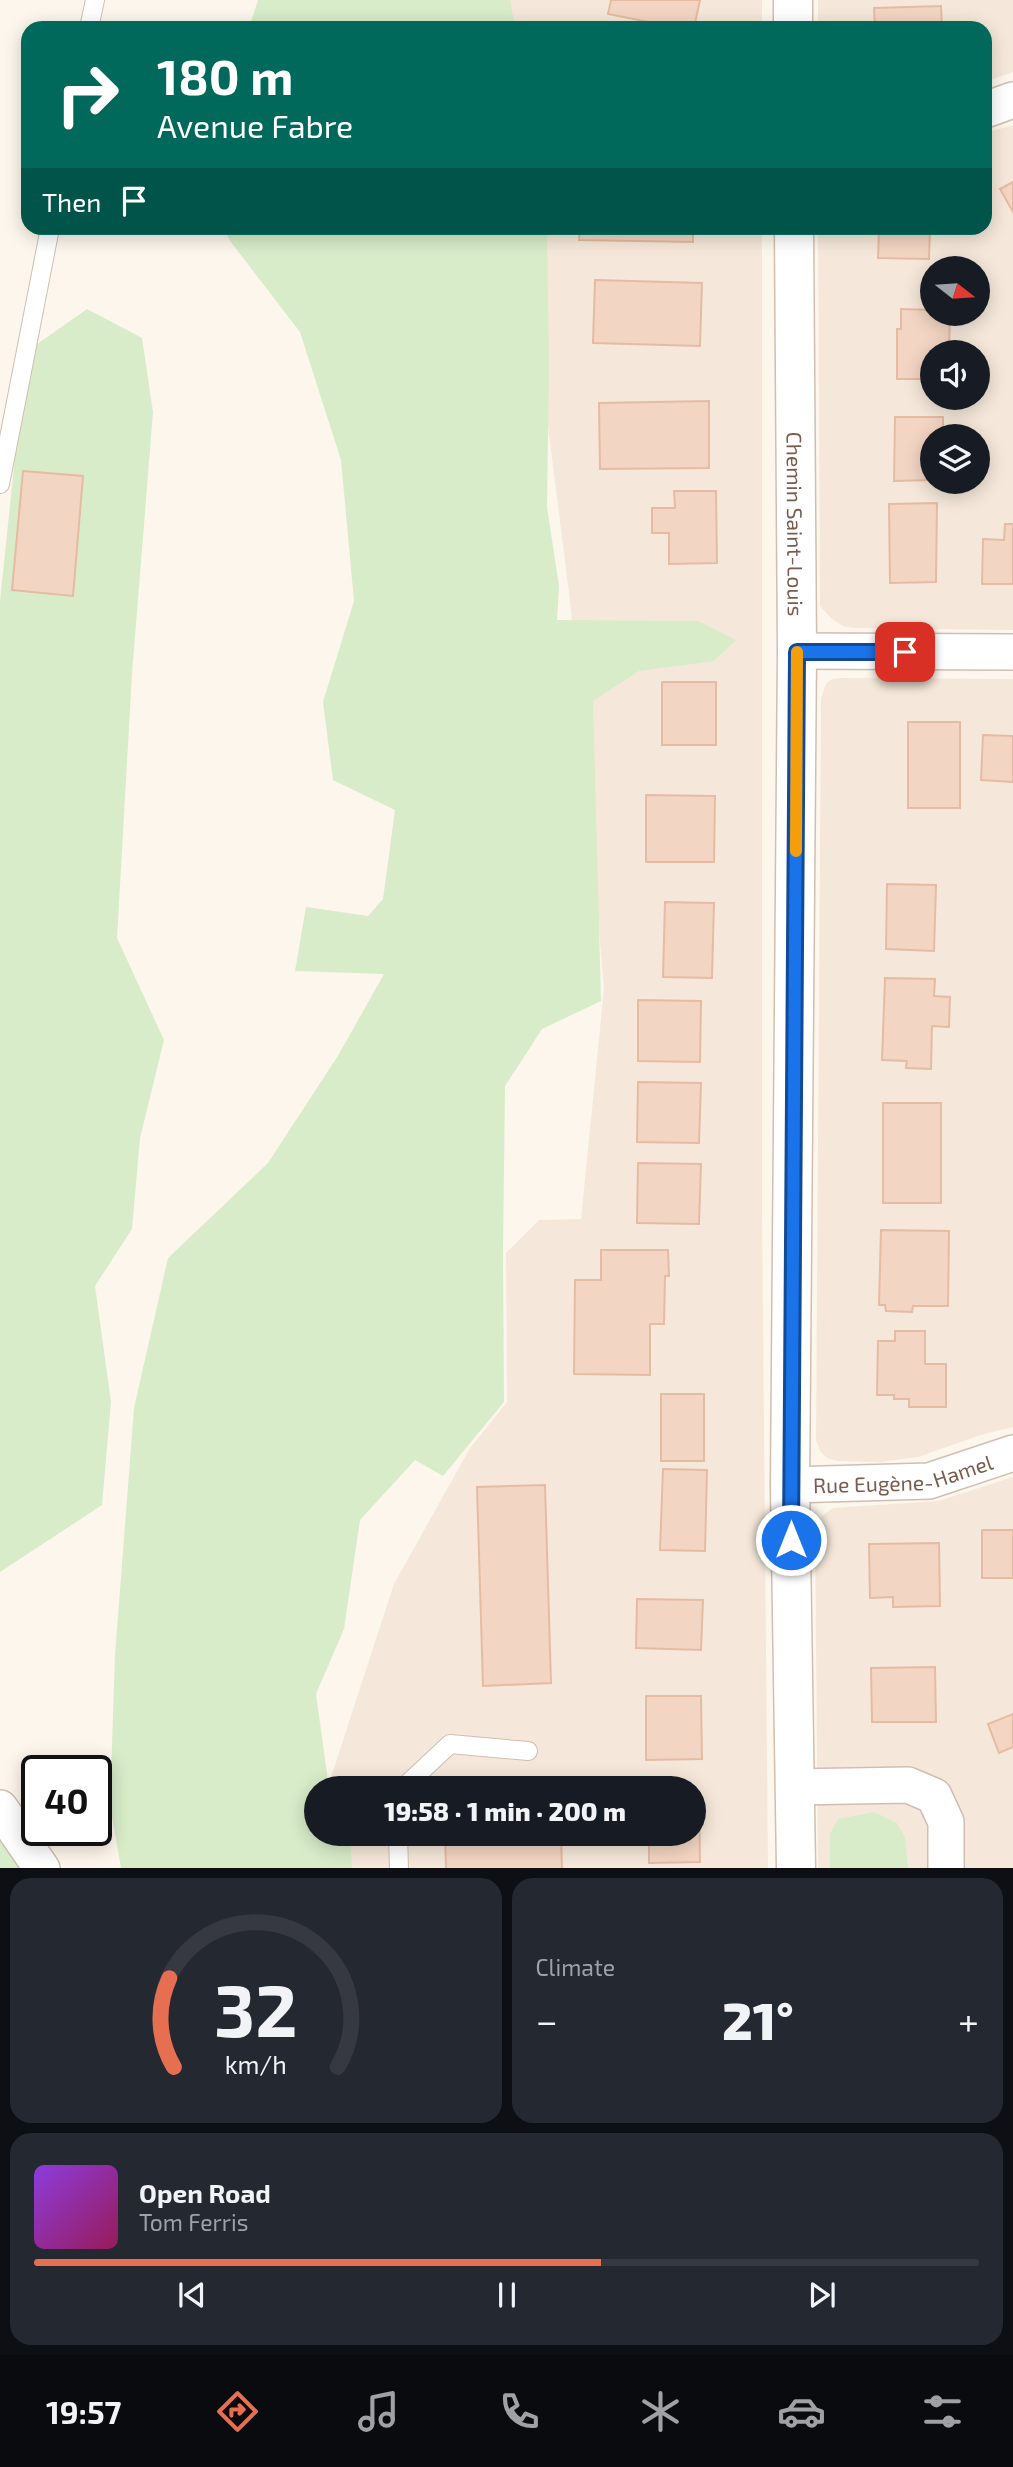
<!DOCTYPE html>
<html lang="en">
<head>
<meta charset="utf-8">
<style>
	:root { --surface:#171b24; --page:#242831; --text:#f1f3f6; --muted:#9ea1a6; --line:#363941; --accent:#e76f51 }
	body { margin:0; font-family:"Exo 2",sans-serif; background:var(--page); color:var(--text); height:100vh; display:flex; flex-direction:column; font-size:26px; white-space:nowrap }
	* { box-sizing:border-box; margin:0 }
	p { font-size:23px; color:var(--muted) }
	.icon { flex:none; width:38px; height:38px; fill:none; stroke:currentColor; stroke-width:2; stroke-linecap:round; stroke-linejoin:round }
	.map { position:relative; height:1868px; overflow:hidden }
	.drawer { display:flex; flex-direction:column; gap:10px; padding:10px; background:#0d0f14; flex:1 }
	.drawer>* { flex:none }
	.guide { position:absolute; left:21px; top:21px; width:971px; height:214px; border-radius:21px; box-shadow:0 4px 18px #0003; background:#00695c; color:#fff; overflow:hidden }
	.needle { width:46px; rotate:107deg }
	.buttons { position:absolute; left:920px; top:256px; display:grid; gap:14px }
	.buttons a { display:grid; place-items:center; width:70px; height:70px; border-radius:50%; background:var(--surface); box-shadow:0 4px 18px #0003; font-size:35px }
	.speed { position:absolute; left:21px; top:1755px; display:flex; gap:14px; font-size:35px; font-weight:700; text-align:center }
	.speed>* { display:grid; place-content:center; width:91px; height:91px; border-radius:50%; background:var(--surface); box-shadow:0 4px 18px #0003; line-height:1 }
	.speed .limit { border:4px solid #111; border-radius:10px; background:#fff; color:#111 }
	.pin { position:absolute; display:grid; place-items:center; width:60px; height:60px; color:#fff; margin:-30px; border-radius:14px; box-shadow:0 4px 10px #0006 }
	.me { position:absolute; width:77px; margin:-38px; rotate:0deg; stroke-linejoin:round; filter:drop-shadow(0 0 5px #0008) }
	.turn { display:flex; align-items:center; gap:24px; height:147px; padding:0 21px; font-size:32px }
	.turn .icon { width:91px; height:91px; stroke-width:2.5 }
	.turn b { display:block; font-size:49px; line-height:60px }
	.then { display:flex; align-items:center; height:66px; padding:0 21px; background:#0003; gap:14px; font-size:26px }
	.big { font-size:52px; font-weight:800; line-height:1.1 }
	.drawer .tile { flex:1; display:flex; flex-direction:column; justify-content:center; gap:10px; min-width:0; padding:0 24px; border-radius:21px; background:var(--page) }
	.drawer .dial { align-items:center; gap:0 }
	.dial svg { height:182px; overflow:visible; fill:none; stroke:var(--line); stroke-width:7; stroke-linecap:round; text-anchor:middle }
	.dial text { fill:var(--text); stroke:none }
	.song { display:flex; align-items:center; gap:21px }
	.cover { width:84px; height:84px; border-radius:10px; background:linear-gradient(135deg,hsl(270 70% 55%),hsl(330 70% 35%)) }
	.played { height:7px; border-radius:4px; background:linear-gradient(90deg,var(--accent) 60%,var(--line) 60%) }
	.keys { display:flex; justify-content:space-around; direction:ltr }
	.heat { display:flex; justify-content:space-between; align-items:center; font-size:38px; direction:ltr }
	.drawer .tiles { flex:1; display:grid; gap:10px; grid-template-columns:1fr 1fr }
	.tile:last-child { grid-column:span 2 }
	.trip { position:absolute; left:304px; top:1776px; width:402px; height:70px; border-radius:35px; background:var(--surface); box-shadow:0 4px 18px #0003; font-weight:800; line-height:70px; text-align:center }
	.tab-bar { display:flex; height:112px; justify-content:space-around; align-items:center; background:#090b0e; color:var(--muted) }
	.tab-bar .icon { width:49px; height:49px }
	.tab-bar .active { color:var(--accent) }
	.tab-bar b { font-size:32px; color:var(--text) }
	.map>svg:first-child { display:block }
	.residential { fill:#f5e8da; fill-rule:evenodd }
	.green { fill:#d8ecc9 }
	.building { fill:#f3d5c3; stroke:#e6bba3; stroke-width:2 }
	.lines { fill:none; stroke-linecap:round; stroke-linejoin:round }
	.service-casing { stroke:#d1beb0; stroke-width:20 }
	.minor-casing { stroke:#d1beb0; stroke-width:38 }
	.tertiary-casing { stroke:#d1beb0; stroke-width:41 }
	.service { stroke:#fff; stroke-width:18 }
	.minor { stroke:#fff; stroke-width:35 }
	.tertiary { stroke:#fff; stroke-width:38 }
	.route-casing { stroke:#114b97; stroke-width:18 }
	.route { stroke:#1a73e8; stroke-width:12 }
	.slow { stroke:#f59e0b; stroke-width:12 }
	.labels { text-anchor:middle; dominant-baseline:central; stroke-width:5; stroke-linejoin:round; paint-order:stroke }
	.street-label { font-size:21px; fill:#7a5c4d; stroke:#fffaf3 }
</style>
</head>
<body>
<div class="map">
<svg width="1013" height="1869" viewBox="0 0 1013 1869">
	<rect width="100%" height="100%" fill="#fdf6ec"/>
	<!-- residential -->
	<g class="residential">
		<path d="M498 0H762V28H501Z"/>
		<path d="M818 0H1013V72L985 82V28H818Z"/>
		<path d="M1013 125V630L853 628 843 626 832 619 820 606 818 228H985V133ZM933 268H978V313H933ZM933 352H978V397H933ZM933 436H978V481H933Z"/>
		<path d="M523 228H762V1210L768 1868H350L349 1834H695V1788H332L329 1783 394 1584 470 1448 507 1402 506 1253 539 1220 581 1219 604 988 570 601Z"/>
		<path d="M841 678 1013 679V1427L981 1435 918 1457 881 1462 837 1461 827 1458 820 1451 816 1440 821 699 826 684 832 679Z"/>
		<path d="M1013 1477V1868H818L815 1533 817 1523 823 1515 833 1508 938 1501Z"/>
	</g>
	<!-- green -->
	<g class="green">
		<path d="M258 0H510L515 28H249Z"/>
		<path d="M224 228H547L549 367 547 507 559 586 557 620 698 621 736 640 714 661 639 671 593 701 601 1001 542 1029 505 1086 503 1253 504 1402 443 1476 415 1460 360 1520 344 1629 316 1694 329 1788H317V1834H350L352 1868H121L110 1805 115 1655 134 1408 168 1258 268 1163 339 1054 384 974 295 971 306 907 368 916 383 899 395 810 333 780 323 702 354 601 341 460 300 332 230 241Z"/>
		<path d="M87 309 142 338 153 412 132 674 117 938 164 1040 140 1138 132 1229 95 1286 111 1402 102 1505 0 1572V601L26 352Z"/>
		<path d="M874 1812 897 1823 905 1838 908 1868H830V1834L838 1819Z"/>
		<path d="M0 1838 23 1868H0Z"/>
	</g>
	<!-- building -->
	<g class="building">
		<path d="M611 0H700L694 28H679L608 14Z"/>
		<path d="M941 6 942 28H875L874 8Z"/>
		<path d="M1013 182V212L1000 189Z"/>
		<path d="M580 228H693V242L579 240Z"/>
		<path d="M879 228H930L929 259 878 258Z"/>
		<path d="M595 280 702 283 700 346 593 343Z"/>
		<path d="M901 309 933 310V313H950L949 352H933V379H897V329H901Z"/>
		<path d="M709 401V468L600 469 599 403Z"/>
		<path d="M895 417H943V436H933V480L894 481Z"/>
		<path d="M23 471 83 476 73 596 12 590Z"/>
		<path d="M674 491H716L717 563 669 564V533H652V508H675Z"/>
		<path d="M937 503 936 582 890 583 889 504Z"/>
		<path d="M1005 524H1013V584H982L983 539 1004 540Z"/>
		<rect x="662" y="682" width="54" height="63"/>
		<rect x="908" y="722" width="52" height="86"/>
		<path d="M983 735 1013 736V782L981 780Z"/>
		<path d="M646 795 715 796 714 862H646Z"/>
		<path d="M887 884 936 885 934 951 886 949Z"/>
		<path d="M665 902 714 903 712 978 663 977Z"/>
		<path d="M885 978 935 979 934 996 950 997 949 1027 932 1026 931 1069 906 1068 907 1061 882 1060Z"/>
		<path d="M638 1000 701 1001 700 1062 638 1061Z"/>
		<path d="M638 1082 701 1083 699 1143 637 1142Z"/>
		<rect x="883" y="1103" width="58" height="100"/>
		<path d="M638 1163 701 1164 699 1224 637 1223Z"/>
		<path d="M881 1230 949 1231 948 1306H913L912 1312 886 1311 885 1305H879Z"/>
		<path d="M601 1250H668L669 1276H665L664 1324H650V1375L574 1374 575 1280H601Z"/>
		<path d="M895 1331H925V1364H946V1407H909V1399H894V1395H877L878 1341H895Z"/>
		<rect x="661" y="1394" width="43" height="67"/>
		<path d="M663 1469 707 1470 705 1551 660 1550Z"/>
		<path d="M545 1485 551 1683 483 1686 477 1487Z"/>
		<rect x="982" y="1530" width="31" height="48"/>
		<path d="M939 1543 940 1606 893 1607V1597L870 1598 869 1544Z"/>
		<path d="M637 1599 703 1600 701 1650 636 1648Z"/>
		<path d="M935 1667 936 1722H872L871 1668Z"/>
		<path d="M646 1696H701L702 1759 646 1760Z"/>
		<path d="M1013 1714V1747L999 1753 988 1724Z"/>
		<path d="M695 1799H699L700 1862 649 1863V1834H695Z"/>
		<path d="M445 1834H561L562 1869H446Z"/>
	</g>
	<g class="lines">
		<defs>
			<g id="service">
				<path d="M89 28 95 0"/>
				<path d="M0 484 50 228"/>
				<path d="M403 1788 450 1744 528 1751"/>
				<path d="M398 1834 399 1869"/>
			</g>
			<g id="minor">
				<path d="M985 110 1013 100"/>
				<path d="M797 651 1013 652"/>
				<path id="s1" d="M790 1485 929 1481 1013 1453"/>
				<path d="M794 1787 908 1785 934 1796 946 1822V1869"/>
				<path d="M0 1808 42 1869"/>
			</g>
			<g id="tertiary">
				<path d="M793 0V28"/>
				<path id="s2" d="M794 228 797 651 790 1485 796 1869"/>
			</g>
		</defs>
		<!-- service casing -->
		<use href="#service" class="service-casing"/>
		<!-- minor casing -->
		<use href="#minor" class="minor-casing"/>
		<!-- tertiary casing -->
		<use href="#tertiary" class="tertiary-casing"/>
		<!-- service -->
		<use href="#service" class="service"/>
		<!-- minor -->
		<use href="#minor" class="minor"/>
		<!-- tertiary -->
		<use href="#tertiary" class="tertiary"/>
	</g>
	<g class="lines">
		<defs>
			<path id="route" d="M791 1540 797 652H905"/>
		</defs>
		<!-- route casing -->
		<use href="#route" class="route-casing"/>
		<!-- route -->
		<use href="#route" class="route"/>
		<!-- slow -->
		<path class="slow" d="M796 851 797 652"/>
	</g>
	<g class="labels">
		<!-- street labels -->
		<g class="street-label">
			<text stroke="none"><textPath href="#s2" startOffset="296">Chemin Saint-Louis</textPath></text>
			<text stroke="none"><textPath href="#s1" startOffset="114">Rue Eugène-Hamel</textPath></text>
		</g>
	</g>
</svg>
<div class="buttons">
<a><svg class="needle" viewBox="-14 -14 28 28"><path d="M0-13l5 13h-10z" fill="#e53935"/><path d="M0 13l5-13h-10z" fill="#9ea1a6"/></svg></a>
<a><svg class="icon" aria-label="sound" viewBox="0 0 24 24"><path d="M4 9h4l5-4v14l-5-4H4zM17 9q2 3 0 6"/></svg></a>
<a><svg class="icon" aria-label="layers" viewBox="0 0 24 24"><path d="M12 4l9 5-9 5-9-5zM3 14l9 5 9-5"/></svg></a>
</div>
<div class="speed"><div class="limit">40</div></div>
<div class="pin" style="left:905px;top:652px;background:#d93025"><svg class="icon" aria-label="arrive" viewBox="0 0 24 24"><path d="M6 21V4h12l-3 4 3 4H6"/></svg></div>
<svg class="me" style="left:791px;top:1540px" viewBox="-20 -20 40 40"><circle r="17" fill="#1a73e8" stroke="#fff" stroke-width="3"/><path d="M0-11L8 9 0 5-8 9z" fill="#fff"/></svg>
<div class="trip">19:58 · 1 min · 200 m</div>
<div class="guide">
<div class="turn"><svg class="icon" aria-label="right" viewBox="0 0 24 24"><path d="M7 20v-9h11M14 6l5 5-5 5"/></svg><div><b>180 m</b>Avenue Fabre</div></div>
<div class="then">Then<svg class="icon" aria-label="arrive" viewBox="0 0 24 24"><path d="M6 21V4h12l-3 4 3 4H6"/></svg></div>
</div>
</div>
<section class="drawer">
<div class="tiles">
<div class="tile dial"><svg viewBox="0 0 100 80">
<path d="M14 69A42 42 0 1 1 86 69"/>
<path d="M14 69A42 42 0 0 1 12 30" stroke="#e76f51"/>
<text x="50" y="56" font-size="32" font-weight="700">32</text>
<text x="50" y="72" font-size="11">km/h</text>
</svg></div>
<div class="tile"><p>Climate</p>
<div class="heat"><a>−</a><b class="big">21°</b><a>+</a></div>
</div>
<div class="tile">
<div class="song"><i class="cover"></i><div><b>Open Road</b><p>Tom Ferris</p></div></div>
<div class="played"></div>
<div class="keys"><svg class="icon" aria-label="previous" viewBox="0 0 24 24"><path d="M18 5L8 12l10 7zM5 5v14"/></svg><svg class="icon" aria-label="pause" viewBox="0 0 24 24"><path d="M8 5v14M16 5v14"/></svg><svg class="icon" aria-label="next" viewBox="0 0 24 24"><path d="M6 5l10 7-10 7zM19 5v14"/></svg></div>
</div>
</div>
</section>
<nav class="tab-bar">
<b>19:57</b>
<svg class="icon active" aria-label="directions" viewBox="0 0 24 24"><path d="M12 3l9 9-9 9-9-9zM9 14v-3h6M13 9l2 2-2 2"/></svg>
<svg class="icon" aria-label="music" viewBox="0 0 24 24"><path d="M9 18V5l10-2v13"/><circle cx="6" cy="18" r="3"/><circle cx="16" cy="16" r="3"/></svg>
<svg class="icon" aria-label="phone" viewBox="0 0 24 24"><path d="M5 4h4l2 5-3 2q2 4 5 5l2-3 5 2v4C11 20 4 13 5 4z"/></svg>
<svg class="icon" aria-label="climate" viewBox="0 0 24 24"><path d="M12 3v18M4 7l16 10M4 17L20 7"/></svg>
<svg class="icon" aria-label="car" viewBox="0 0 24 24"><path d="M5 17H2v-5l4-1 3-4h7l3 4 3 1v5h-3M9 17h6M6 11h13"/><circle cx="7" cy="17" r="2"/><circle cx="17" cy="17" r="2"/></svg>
<svg class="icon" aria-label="filters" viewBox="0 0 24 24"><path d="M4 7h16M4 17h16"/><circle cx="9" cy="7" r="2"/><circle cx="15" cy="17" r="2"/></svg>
</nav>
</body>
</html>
